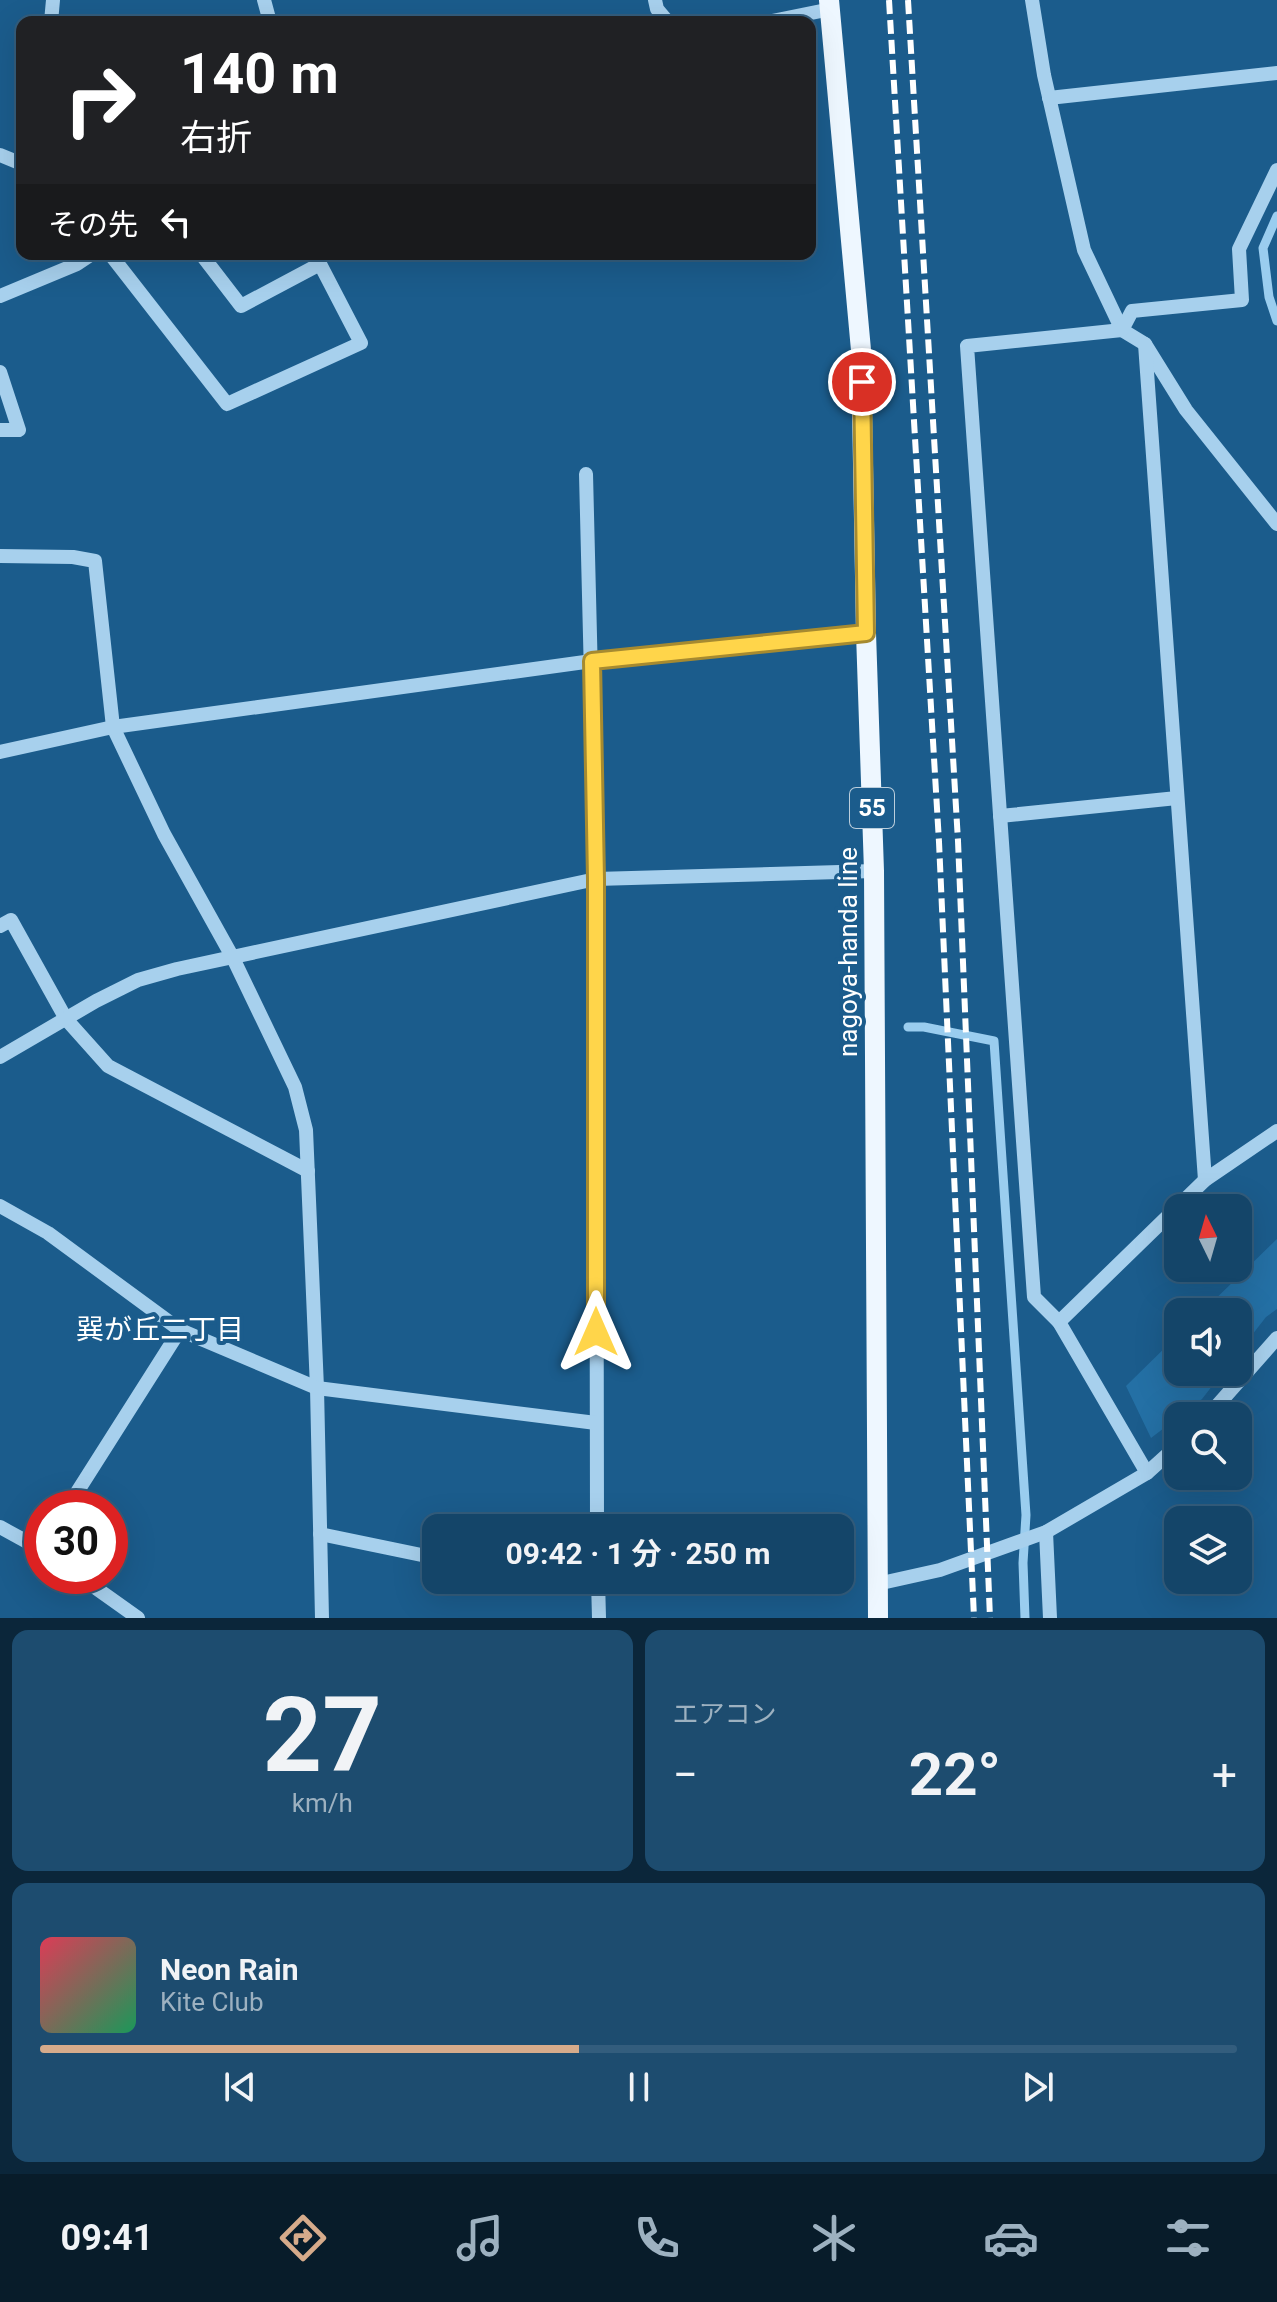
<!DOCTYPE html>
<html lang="ja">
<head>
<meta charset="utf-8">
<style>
	:root { --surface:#144569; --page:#1d4c6f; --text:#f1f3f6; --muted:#9db1c0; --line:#335d7d; --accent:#d6ab8b }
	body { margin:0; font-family:Roboto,"Noto Sans JP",sans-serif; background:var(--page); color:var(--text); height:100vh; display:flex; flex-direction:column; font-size:30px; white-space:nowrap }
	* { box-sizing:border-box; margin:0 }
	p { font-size:26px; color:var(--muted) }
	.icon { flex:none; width:44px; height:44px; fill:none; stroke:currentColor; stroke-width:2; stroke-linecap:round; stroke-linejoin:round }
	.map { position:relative; height:1618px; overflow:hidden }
	.details { display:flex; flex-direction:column; gap:12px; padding:12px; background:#0b263a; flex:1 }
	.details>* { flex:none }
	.top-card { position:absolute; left:16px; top:16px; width:800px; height:244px; border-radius:16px; box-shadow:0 8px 32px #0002,0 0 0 2px var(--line); background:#202124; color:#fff; overflow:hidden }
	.needle { width:52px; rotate:355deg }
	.buttons { position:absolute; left:1164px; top:1194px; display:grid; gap:16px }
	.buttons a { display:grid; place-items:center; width:88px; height:88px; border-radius:16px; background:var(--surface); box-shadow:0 8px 32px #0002,0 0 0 2px var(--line); font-size:40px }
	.speed { position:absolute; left:24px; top:1490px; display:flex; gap:16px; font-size:40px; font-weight:700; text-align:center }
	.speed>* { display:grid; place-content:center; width:104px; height:104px; border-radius:50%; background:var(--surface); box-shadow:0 8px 32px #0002,0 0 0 2px var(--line); line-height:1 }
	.speed .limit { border:12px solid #d22; background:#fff; color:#111 }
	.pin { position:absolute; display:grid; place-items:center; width:68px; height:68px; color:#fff; margin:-34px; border:4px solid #fff; border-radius:50%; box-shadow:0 2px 8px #0007 }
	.me { position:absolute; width:88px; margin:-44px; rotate:0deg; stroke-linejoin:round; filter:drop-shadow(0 0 6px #0008) }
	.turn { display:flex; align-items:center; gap:28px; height:168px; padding:0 32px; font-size:36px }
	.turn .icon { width:104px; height:104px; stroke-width:2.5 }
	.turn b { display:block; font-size:56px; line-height:68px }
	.then { display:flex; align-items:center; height:76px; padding:0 32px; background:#0003; gap:16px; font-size:30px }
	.big { font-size:60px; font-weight:700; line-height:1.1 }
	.details .tile { flex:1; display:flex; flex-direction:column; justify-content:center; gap:12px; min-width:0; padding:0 28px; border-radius:16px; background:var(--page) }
	.details .dial { align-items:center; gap:0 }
	.dial b { font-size:104px; line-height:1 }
	.song { display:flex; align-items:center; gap:24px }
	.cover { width:96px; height:96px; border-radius:12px; background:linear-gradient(135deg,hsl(350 70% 55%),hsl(150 70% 35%)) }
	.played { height:8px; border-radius:4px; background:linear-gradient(90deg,var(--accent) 45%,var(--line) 45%) }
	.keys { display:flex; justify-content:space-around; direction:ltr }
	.heat { display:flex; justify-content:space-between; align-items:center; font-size:44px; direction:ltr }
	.details .tiles { flex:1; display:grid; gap:12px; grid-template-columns:1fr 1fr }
	.tile:last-child { grid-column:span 2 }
	.trip { position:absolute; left:422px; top:1514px; width:432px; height:80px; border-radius:16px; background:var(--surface); box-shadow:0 8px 32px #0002,0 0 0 2px var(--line); font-weight:700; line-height:80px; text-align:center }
	.dock { display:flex; height:128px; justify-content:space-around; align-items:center; background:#081c2a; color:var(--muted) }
	.dock .icon { width:56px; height:56px }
	.dock .selected { color:var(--accent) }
	.dock b { font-size:36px; color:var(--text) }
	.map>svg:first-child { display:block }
	.green { fill:#2470a5 }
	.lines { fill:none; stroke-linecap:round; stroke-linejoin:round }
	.stream { stroke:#9acdef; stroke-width:9 }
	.minor { stroke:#a7d0ed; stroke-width:14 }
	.major { stroke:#eef7ff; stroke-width:20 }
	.rail { stroke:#fff; stroke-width:6; stroke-dasharray:14 6; stroke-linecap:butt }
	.route-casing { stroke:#a68a30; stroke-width:20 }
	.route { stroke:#ffd54a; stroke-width:14 }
	.labels { text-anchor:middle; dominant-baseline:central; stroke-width:8; stroke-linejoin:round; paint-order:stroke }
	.shield { fill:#1b5c8c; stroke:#bbcedc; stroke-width:2 }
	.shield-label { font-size:24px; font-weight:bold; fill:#fff }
	.street-label { font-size:26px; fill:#fff; stroke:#1b5c8c }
	.neighbourhood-label { font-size:28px; fill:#fff; stroke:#1b5c8c }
</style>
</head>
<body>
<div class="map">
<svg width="1277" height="1618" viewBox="0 0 1277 1618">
	<rect width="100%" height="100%" fill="#1b5c8c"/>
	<!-- green -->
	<g class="green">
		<path d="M1277 1239V1309L1266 1317 1238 1353V1312H1202Z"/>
		<path d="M1178 1335V1372H1223L1202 1399 1151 1438 1126 1386Z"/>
	</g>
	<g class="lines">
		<!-- stream -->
		<g class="stream">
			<path d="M1277 216 1263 248 1269 297 1277 321"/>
			<path d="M908 1027H924L994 1041 1026 1515 1023 1563 1025 1618"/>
		</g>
		<!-- minor -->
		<g class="minor">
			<path d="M264 0 270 22"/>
			<path d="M655 0 657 9 668 22"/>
			<path d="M1032 0 1044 75 1084 250 1122 330 1145 344 1186 410 1277 524"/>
			<path d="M51 22 53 0"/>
			<path d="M767 22 831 9"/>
			<path d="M1049 98 1277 73"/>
			<path d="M0 155 22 164"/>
			<path d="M110 254 227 404 361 343 320 264 241 306 201 254"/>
			<path d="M0 296 77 264 92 254"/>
			<path d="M1122 330 967 346 1034 1297 1059 1322 1147 1473"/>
			<path d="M1122 330 1132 311 1242 300 1239 249 1277 170"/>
			<path d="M1145 344 1205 1180"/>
			<path d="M0 372 19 430H0"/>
			<path d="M586 474 596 879 597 1528"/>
			<path d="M0 556 73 557 95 561 113 727 164 834 233 958 295 1087 306 1130 317 1388 322 1618"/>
			<path d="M0 752 113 727 592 661 866 633"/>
			<path d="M1000 816 1177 798"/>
			<path d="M0 926 11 920 66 1019 108 1066 308 1171"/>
			<path d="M0 1057 96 1001 138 980 177 969 596 879 874 871"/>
			<path d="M0 1206 48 1233 180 1330 317 1388 596 1423"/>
			<path d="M1059 1322 1205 1180 1277 1131"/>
			<path d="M1208 1416 1277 1338"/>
			<path d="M67 1508 180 1330"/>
			<path d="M0 1527 42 1550"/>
			<path d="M1046 1532 1050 1618"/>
			<path d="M320 1534 436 1558"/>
			<path d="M79 1576 138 1618"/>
			<path d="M598 1580 599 1618"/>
			<path d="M877 1584 940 1570 1046 1532 1147 1473 1178 1445"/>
		</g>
		<!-- major -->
		<path class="major" d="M829 0 861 350 866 633 874 871 878 1618"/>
		<!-- rail -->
		<g class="rail">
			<path d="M889 0 939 842 974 1618"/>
			<path d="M908 0 958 841 990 1618"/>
		</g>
	</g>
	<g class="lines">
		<defs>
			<path id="route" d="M596 1332V879L592 661 866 633 862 382"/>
		</defs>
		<!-- route casing -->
		<use href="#route" class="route-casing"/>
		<!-- route -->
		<use href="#route" class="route"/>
	</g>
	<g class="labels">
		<!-- shield labels -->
		<rect class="shield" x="850" y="788" width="44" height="40" rx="6"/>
		<g class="shield-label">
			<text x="872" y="808">55</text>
		</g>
		<!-- street labels -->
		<g class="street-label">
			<text transform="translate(848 952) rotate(-90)">nagoya-handa line</text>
		</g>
		<!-- neighbourhood labels -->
		<g class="neighbourhood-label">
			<text x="160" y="1329">巽が丘二丁目</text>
		</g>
	</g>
</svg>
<div class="buttons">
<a><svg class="needle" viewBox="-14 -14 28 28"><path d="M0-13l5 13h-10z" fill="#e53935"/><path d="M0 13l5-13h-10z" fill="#9db1c0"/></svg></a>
<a><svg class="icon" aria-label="sound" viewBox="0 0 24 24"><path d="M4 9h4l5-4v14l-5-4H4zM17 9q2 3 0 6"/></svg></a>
<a><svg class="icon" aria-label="search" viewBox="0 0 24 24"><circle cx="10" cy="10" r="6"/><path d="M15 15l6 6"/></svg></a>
<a><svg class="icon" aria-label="layers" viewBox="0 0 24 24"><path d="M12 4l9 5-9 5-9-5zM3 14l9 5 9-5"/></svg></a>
</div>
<div class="speed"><div class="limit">30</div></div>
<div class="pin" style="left:862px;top:382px;background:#d93025"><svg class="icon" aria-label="arrive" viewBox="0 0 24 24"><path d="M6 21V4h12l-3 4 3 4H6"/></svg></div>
<svg class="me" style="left:596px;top:1332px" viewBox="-20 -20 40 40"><path d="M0-17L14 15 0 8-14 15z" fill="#ffd54a" stroke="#fff" stroke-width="4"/></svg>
<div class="trip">09:42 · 1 分 · 250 m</div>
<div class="top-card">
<div class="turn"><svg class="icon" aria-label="right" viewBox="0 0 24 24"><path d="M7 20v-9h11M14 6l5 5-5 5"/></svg><div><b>140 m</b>右折</div></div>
<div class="then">その先<svg class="icon" aria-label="left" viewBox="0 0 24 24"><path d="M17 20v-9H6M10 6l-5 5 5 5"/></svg></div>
</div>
</div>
<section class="details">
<div class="tiles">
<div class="tile dial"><b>27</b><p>km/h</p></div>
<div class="tile"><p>エアコン</p>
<div class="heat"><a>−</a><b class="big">22°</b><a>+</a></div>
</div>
<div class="tile">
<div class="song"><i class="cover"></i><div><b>Neon Rain</b><p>Kite Club</p></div></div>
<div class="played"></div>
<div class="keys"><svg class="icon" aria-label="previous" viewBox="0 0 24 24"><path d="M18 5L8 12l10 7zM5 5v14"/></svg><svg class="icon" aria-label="pause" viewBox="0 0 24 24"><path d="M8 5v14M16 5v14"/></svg><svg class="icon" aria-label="next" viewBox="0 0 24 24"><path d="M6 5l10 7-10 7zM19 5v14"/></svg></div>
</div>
</div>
</section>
<nav class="dock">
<b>09:41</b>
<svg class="icon selected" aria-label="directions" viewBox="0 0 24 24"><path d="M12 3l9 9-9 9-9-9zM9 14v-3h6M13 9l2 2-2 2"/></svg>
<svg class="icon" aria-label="music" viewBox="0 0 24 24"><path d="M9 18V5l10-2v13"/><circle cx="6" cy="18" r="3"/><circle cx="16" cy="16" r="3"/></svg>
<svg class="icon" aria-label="phone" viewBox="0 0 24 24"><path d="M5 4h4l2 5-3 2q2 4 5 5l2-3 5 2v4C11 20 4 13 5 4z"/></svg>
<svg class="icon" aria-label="climate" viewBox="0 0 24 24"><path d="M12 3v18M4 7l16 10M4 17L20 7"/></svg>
<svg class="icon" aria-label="car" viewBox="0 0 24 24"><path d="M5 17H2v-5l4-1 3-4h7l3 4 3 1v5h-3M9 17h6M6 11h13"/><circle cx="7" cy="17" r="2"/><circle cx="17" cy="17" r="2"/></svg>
<svg class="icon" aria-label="filters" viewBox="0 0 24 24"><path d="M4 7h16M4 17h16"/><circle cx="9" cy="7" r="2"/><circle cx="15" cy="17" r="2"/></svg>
</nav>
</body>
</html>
